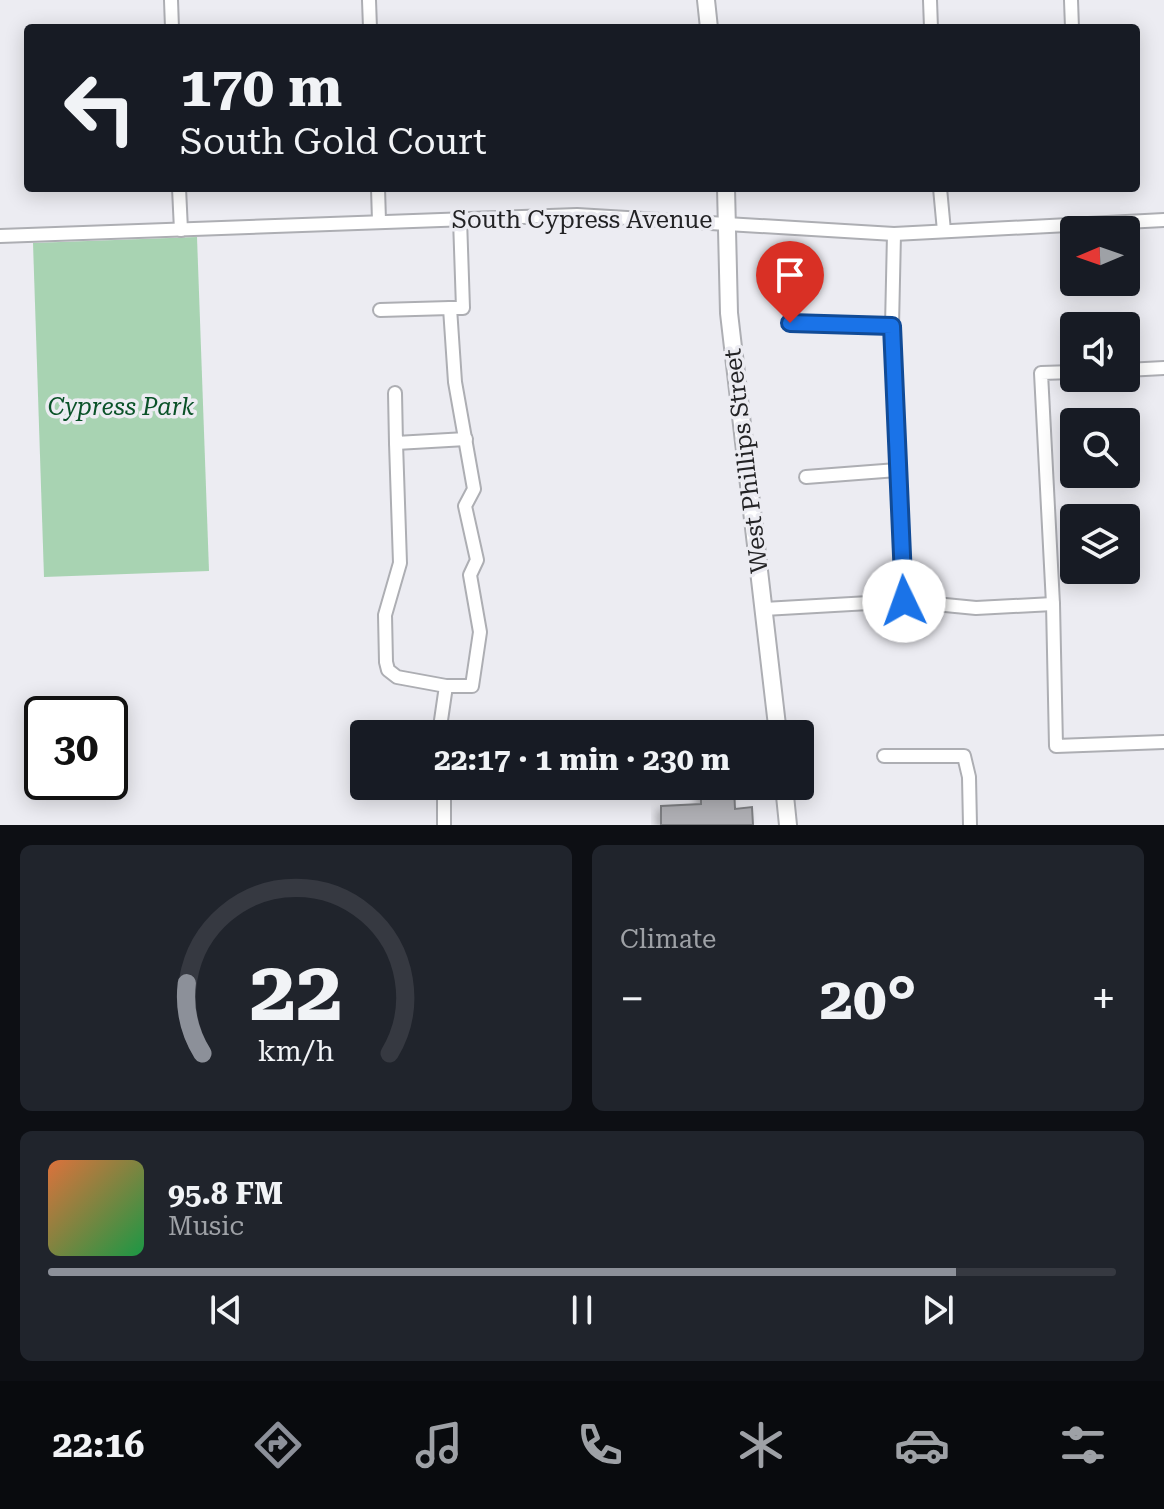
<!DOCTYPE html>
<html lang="en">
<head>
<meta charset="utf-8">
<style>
	:root { --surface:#171b24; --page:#20242c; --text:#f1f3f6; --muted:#9ea1a6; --line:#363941; --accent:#8c9099 }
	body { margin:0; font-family:"Roboto Serif",serif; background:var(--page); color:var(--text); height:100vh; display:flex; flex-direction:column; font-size:30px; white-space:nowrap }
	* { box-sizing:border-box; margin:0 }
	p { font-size:26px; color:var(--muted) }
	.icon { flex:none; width:44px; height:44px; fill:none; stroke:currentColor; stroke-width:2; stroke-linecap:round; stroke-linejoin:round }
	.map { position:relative; height:825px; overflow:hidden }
	.sheet { display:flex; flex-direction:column; gap:20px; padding:20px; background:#0d0f14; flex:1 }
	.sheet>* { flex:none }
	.banner { position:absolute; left:24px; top:24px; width:1116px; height:168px; border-radius:8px; box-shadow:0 4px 20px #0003; background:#171b24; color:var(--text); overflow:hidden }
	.needle { width:52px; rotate:268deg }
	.controls { position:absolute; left:1060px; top:216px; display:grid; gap:16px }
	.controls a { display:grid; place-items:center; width:80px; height:80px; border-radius:8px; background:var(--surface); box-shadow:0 4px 20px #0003; font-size:40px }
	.speed { position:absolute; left:24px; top:696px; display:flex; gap:16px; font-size:40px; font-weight:700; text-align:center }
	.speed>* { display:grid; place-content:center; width:104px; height:104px; border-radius:50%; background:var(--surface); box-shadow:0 4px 20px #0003; line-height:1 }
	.speed .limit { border:4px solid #111; border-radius:12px; background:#fff; color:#111 }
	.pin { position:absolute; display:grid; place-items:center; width:68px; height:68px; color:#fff; margin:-82px -34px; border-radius:50% 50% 50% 0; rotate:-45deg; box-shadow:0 0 8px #0007 }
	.pin .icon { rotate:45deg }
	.me { position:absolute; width:88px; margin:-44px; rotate:357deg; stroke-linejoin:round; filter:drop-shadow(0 0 6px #0008) }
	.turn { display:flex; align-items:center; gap:28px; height:168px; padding:0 24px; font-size:36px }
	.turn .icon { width:104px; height:104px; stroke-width:2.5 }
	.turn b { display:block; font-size:56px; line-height:68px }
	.big { font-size:60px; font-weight:700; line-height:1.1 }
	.sheet .widget { flex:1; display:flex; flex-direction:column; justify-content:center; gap:12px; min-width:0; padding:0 28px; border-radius:12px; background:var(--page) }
	.sheet .dial { align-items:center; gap:0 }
	.dial svg { height:208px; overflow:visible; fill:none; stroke:var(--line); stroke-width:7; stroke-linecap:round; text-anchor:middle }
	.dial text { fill:var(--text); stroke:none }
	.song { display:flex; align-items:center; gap:24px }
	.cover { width:96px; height:96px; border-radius:12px; background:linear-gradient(135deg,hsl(20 70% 55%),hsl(140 70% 35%)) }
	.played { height:8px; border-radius:4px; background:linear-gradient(90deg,var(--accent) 85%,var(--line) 85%) }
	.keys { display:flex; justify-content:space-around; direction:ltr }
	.heat { display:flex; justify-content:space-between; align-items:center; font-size:44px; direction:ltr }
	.sheet .tiles { flex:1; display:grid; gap:20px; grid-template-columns:1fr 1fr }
	.widget:last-child { grid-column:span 2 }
	.trip { position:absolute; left:350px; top:720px; width:464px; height:80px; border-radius:8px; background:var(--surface); box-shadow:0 4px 20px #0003; font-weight:700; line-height:80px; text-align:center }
	.tab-bar { display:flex; height:128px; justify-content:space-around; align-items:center; background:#090b0e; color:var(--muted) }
	.tab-bar .icon { width:56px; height:56px }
	.tab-bar .on { color:var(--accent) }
	.tab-bar b { font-size:36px; color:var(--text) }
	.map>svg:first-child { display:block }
	.green { fill:#a8d3b2 }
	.building { fill:#b0b0b5; stroke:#7e7f83; stroke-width:2; filter:url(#shadow) }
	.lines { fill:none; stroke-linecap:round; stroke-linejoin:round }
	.minor-casing { stroke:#adaeb3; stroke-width:16 }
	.tertiary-casing { stroke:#adaeb3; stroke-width:20 }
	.minor { stroke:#fff; stroke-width:12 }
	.tertiary { stroke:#fff; stroke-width:16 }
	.route-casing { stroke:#114b97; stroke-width:20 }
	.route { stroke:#1a73e8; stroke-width:14 }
	.labels { text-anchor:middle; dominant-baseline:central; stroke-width:7; stroke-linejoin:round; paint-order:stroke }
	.street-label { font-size:24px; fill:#232325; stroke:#ececf2 }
	.park-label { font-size:24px; font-style:italic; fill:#0a5228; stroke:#ececf2 }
</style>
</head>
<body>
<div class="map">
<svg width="1164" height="825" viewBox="0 0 1164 825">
	<defs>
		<filter id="shadow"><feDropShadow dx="-4.5" dy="4.5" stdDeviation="4" flood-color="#0004"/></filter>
	</defs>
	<rect width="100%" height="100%" fill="#ececf2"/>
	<!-- green -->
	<path class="green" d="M197 237 209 571 44 577 33 243Z"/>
	<!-- building -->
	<path class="building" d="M701 786H734L735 809 752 807 753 825H661V806L701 804Z"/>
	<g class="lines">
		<defs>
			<g id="minor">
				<path d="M171 0 172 28"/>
				<path d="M369 0 370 28"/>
				<path d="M930 0 931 28"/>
				<path d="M1071 0 1072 28"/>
				<path d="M179 188 181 230"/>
				<path d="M378 188 379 221"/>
				<path d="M940 188 944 231"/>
				<path d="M894 234 892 326 904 601"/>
				<path d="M0 236 577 215 894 234 1164 220"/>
				<path d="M450 308H463L460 219"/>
				<path d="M380 310 450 308 455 382 474 489 465 506 477 560 470 575 480 632 472 686H446"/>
				<path d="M790 323 892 326"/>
				<path d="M1126 370 1164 368"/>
				<path d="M1074 372 1041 373 1053 604 1056 746 1164 742"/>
				<path d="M395 393 396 443 466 439"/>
				<path d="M396 443 400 563 385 615 386 662 388 670 397 677 446 686 439 734"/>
				<path d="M806 477 897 470"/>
				<path d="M764 609 904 601 976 608 1053 604"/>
				<path d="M884 756H964L969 777 970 825"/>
				<path d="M444 786V825"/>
			</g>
			<g id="tertiary">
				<path d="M706 0 709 28"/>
				<path d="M726 188 729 313 778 734"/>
				<path d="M784 786 788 825"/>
			</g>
		</defs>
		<!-- minor casing -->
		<use href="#minor" class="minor-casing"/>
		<!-- tertiary casing -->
		<use href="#tertiary" class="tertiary-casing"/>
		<!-- minor -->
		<use href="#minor" class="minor"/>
		<!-- tertiary -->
		<use href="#tertiary" class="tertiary"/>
	</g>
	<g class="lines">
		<defs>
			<path id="route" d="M790 323 892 326 904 601"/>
		</defs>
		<!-- route casing -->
		<use href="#route" class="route-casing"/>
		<!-- route -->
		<use href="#route" class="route"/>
	</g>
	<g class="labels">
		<!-- street labels -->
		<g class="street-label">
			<text x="582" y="220">South Cypress Avenue</text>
			<text transform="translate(746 461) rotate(-97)">West Phillips Street</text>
		</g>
		<!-- park labels -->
		<g class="park-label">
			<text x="121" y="407">Cypress Park</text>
		</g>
	</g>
</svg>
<div class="controls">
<a><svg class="needle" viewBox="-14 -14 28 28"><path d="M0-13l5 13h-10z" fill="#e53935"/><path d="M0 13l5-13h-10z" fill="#9ea1a6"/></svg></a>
<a><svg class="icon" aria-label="sound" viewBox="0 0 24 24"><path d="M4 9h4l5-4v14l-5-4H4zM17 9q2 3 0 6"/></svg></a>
<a><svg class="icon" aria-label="search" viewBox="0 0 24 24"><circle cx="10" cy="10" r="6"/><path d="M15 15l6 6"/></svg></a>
<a><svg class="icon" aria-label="layers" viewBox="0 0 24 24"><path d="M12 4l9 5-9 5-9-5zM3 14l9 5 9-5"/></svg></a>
</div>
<div class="speed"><div class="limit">30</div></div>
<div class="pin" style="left:790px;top:323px;background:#d93025"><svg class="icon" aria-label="arrive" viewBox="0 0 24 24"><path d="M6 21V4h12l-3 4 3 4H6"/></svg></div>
<svg class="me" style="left:904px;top:601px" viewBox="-20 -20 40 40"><circle r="19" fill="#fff"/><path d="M0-13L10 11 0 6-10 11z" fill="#1a73e8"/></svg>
<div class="trip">22:17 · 1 min · 230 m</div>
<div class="banner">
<div class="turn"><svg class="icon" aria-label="left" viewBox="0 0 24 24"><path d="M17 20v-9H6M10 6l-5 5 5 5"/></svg><div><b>170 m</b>South Gold Court</div></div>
</div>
</div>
<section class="sheet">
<div class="tiles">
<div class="widget dial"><svg viewBox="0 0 100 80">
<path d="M14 69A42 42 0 1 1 86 69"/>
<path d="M14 69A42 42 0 0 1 8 42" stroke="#8c9099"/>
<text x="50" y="56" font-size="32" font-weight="700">22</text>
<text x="50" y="72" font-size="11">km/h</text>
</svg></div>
<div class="widget"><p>Climate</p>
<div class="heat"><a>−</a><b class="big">20°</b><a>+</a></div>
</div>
<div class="widget">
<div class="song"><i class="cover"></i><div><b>95.8 FM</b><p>Music</p></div></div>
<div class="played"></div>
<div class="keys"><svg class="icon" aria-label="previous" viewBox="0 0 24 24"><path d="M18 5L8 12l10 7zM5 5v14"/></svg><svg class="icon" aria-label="pause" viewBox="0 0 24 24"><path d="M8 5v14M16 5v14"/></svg><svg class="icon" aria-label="next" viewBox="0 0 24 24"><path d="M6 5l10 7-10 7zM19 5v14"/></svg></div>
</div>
</div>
</section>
<nav class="tab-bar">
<b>22:16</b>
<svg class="icon on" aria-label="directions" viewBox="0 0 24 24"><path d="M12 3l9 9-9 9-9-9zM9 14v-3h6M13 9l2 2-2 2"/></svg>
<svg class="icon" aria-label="music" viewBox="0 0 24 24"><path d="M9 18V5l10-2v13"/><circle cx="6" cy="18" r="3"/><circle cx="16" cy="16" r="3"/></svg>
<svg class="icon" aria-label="phone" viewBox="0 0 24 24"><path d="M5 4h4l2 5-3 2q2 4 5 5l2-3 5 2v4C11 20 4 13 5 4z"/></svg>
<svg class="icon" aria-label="climate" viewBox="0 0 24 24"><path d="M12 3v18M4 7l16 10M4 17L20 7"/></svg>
<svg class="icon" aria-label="car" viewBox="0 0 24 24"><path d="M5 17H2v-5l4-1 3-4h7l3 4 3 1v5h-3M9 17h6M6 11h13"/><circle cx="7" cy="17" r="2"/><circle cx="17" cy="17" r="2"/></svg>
<svg class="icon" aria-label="filters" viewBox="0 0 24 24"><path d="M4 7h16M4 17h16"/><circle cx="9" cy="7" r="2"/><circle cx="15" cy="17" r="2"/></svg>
</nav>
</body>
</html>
